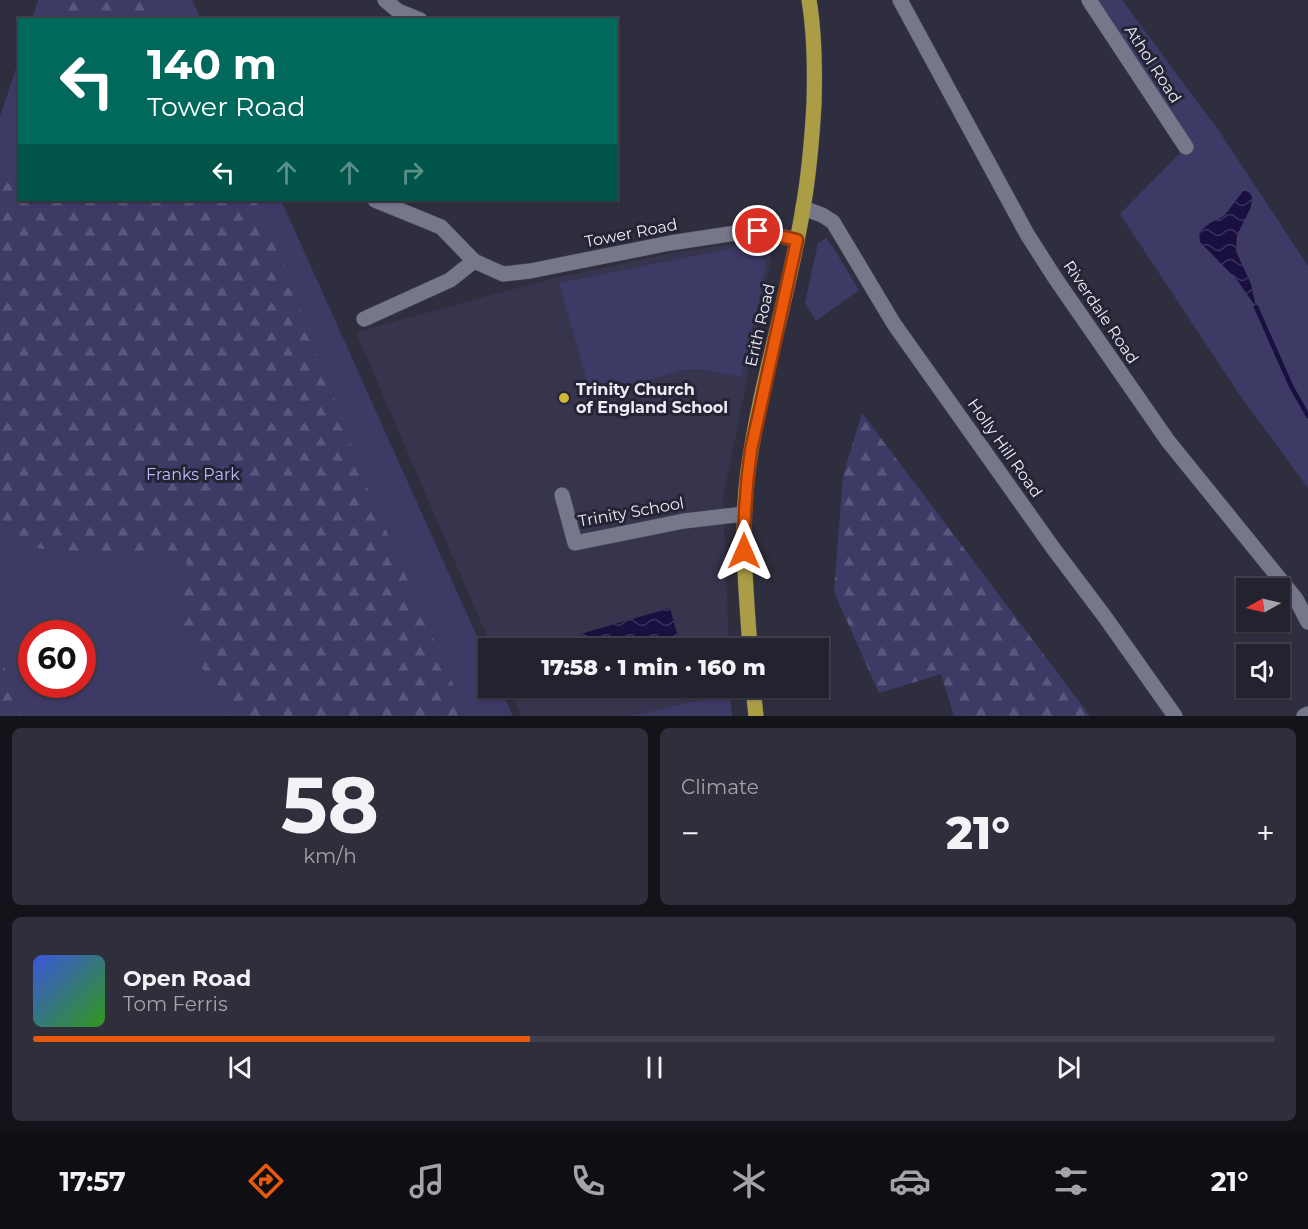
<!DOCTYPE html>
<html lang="en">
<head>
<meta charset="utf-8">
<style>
	:root { --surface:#23222f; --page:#2f2f3b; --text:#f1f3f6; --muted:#a3a4aa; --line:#403f4b; --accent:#ea580c }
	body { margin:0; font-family:Montserrat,sans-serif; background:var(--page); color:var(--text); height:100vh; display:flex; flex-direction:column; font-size:22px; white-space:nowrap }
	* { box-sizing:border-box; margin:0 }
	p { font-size:20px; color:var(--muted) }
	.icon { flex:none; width:33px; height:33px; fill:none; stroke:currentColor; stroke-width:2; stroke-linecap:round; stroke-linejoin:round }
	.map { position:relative; height:716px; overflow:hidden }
	.sheet { display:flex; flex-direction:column; gap:12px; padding:12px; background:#13131a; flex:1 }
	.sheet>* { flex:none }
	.guide { position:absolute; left:18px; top:18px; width:600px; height:183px; border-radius:0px; box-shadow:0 2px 4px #0004,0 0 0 2px var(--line); background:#00695c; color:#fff; overflow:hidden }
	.needle { width:39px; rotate:262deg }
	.tools { position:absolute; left:1236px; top:578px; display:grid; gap:12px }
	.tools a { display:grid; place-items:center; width:54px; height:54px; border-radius:0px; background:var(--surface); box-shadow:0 2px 4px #0004,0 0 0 2px var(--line); font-size:30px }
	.speed { position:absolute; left:18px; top:620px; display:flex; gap:12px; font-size:30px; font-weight:700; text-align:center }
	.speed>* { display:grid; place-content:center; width:78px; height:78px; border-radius:50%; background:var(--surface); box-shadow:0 2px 4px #0004,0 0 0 2px var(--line); line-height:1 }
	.speed .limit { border:9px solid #d22; background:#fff; color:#111 }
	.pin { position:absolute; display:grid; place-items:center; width:51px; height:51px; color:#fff; margin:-26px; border:3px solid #fff; border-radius:50%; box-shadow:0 2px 6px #0007 }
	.me { position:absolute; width:66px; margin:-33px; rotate:0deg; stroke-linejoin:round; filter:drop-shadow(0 0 4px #0008) }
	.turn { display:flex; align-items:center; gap:21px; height:126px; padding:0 30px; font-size:27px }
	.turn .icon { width:78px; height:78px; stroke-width:2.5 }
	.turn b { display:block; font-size:42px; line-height:51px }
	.lanes { display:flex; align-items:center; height:57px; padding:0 30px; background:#0003; justify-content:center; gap:30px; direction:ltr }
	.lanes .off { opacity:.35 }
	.big { font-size:45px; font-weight:800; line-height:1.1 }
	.sheet .card { flex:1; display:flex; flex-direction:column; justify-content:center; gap:9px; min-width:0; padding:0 21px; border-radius:9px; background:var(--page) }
	.sheet .dial { align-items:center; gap:0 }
	.dial b { font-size:78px; line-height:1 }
	.song { display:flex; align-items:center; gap:18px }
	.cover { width:72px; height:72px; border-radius:9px; background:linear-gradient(135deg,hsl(230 70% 55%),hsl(110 70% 35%)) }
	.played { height:6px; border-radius:3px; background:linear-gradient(90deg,var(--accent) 40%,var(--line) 40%) }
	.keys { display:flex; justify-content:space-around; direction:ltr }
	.heat { display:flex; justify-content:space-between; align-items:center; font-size:33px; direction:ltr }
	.sheet .tiles { flex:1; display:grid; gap:12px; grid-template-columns:1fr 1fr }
	.card:last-child { grid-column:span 2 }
	.trip { position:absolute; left:478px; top:638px; width:351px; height:60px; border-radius:0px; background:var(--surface); box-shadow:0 2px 4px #0004,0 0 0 2px var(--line); font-weight:800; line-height:60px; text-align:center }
	.dock { display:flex; height:96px; justify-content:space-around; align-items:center; background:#0e0e13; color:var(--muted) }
	.dock .icon { width:42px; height:42px }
	.dock .active { color:var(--accent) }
	.dock b { font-size:27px; color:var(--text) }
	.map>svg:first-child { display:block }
	.built { fill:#36354d }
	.green { fill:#3e3a66; fill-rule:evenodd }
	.forest { fill:url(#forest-firs) }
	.water { fill:url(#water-waves) }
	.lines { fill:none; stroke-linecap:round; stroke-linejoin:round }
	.stream { stroke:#191040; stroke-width:4.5 }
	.minor-casing { stroke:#4a4958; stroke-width:16 }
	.major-casing { stroke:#4a4958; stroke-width:16 }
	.minor { stroke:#77778b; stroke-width:15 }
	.major { stroke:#ab9d46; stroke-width:15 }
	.route-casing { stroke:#983908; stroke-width:15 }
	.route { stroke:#ea580c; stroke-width:10 }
	.poi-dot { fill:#ccb938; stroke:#252435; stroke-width:2 }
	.labels { text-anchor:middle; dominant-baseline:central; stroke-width:6; stroke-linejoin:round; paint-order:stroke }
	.street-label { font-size:16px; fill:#ebebf7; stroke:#252435 }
	.poi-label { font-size:16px; font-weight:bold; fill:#ebebf7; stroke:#252435; text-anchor:start }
	.park-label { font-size:16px; fill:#bdbbfd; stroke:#252435 }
</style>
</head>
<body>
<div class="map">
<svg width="1308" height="716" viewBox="0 0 1308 716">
	<defs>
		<pattern id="forest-firs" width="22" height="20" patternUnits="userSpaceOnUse" patternTransform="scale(1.5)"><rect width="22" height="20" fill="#3e3a66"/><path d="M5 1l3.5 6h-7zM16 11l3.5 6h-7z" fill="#5a577d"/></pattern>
		<pattern id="water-waves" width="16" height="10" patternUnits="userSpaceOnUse" patternTransform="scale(1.5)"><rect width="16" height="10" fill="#191040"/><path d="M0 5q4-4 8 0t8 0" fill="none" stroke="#3b335c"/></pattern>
	</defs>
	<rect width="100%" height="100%" fill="#2f2e3f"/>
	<!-- built -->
	<g class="built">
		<path d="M757 241 772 255 723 499 729 648H492L356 332 558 277 683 251Z"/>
		<path d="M509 687H730V693L630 716H521Z"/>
	</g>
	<!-- green -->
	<g class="green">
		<path d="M38 0H192L201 19 32 20Z"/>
		<path d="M1089 0H1122L1219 131 1308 266V488L1239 394 1120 214 1186 147Z"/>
		<path d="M19 59 20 200H281L489 663V687H500L513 716H0V117ZM32 633H82V684H32Z"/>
		<path d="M826 238 833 247 859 290 816 321 805 303 818 243Z"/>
		<path d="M753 244 766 262 759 299 741 377 701 369 681 370 653 379 624 391 592 399 559 283Z"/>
		<path d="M730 693 732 716H630Z"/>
	</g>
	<!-- forest -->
	<g class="forest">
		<path d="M62 0H162L171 19H61Z"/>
		<path d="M19 141 20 200H255L277 246 365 482 467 716H227L182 628 187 555 92 558 23 545 0 529V195Z"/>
		<path d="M862 413 1090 716H954L941 674 879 693 834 592 843 476Z"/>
		<path d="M0 658H1L21 716H0Z"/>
	</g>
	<!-- water -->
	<g class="water">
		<path d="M1244 190 1250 193 1252 197 1251 207 1237 235 1236 251 1251 284 1256 307 1237 280 1200 242 1199 232 1210 223 1224 216Z"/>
		<path d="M670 608 681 648H581L577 635Z"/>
	</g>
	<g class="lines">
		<!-- stream -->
		<path class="stream" d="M1256 307 1291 386 1308 416"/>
		<defs>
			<g id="minor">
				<path d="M385 0 398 11 420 20"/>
				<path d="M900 0 1027 234 1055 278 1168 441 1296 599 1308 622"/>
				<path d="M1089 0 1186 147"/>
				<path d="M375 200 441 227 474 261 503 274 530 271 670 243 749 231 768 233 797 240"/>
				<path d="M803 208 822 215 833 222 894 324 1053 548 1105 617 1175 716"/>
				<path d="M364 319 450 280 474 261"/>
				<path d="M562 495 575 543 684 521 744 514"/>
				<path d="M1304 716 1308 714"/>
			</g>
			<g id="major">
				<path d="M750 648C746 589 740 530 748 471 760 382 789 296 803 208 809 174 812 139 814 104 815 69 815 35 809 0"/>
				<path d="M753 687 756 716"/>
			</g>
		</defs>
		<!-- minor casing -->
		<use href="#minor" class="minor-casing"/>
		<!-- major casing -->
		<use href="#major" class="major-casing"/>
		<!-- minor -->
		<use href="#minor" class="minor"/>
		<!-- major -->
		<use href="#major" class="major"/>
	</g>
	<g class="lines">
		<defs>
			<path id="route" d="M744 551C744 517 746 484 751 450L797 240 758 231"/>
		</defs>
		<!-- route casing -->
		<use href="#route" class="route-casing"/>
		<!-- route -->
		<use href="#route" class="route"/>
	</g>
	<!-- markers -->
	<circle class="poi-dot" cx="564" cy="398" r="6"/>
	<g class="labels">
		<!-- street labels -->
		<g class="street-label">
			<text transform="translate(1153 64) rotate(57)">Athol Road</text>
			<text transform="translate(631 233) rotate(-11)">Tower Road</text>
			<text transform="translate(1101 312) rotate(56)">Riverdale Road</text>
			<text transform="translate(760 325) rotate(-77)">Erith Road</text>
			<text transform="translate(1005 448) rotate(55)">Holly Hill Road</text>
			<text transform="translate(631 512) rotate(-10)">Trinity School</text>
		</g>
		<!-- poi labels -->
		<g class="poi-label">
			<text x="576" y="389">Trinity Church<tspan x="576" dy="18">of England School</tspan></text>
		</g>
		<!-- park labels -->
		<g class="park-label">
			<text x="193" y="474">Franks Park</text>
		</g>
	</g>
</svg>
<div class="tools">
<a><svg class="needle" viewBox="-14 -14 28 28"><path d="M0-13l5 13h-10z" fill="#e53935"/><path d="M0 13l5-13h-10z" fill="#a3a4aa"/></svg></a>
<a><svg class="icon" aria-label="sound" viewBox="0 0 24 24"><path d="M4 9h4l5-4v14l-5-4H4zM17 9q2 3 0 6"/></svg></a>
</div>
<div class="speed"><div class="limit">60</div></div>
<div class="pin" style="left:758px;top:231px;background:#d93025"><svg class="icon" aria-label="arrive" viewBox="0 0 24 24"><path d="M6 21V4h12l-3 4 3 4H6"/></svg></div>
<svg class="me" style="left:744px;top:551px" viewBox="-20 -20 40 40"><path d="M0-17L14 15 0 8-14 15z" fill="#ea580c" stroke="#fff" stroke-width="4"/></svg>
<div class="trip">17:58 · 1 min · 160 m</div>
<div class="guide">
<div class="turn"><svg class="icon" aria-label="left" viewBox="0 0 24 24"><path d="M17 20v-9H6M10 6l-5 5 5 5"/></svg><div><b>140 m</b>Tower Road</div></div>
<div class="lanes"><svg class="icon" aria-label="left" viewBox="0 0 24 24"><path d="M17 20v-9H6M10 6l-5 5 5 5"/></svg><svg class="icon off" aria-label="ahead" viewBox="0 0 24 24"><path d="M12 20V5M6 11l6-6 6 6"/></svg><svg class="icon off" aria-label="ahead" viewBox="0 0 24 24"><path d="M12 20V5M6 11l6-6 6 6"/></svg><svg class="icon off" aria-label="right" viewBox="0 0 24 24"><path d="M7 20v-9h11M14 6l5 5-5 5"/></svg></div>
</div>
</div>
<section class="sheet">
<div class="tiles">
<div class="card dial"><b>58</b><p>km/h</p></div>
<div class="card"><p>Climate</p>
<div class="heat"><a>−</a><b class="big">21°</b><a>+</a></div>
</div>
<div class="card">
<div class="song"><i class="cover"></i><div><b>Open Road</b><p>Tom Ferris</p></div></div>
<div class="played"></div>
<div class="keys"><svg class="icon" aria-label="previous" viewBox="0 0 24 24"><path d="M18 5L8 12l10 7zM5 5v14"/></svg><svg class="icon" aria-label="pause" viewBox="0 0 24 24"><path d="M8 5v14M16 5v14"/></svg><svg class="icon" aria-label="next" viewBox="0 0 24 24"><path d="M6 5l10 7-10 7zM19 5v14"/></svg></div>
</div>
</div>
</section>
<nav class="dock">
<b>17:57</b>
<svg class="icon active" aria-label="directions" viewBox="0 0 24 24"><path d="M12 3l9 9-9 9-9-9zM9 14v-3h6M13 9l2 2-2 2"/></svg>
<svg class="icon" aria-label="music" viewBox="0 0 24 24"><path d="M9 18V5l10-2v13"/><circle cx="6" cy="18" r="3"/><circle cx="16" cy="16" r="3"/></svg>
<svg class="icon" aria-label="phone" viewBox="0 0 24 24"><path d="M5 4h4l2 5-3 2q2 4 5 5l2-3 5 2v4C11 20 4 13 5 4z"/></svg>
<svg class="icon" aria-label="climate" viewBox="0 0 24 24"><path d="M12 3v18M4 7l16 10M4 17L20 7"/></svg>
<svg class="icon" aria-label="car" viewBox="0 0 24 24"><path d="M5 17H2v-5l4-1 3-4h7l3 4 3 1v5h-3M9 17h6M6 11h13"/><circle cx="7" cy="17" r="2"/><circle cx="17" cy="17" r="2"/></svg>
<svg class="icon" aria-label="filters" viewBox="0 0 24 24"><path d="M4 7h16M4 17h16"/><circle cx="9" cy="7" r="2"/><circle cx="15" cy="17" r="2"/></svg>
<b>21°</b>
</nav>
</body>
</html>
